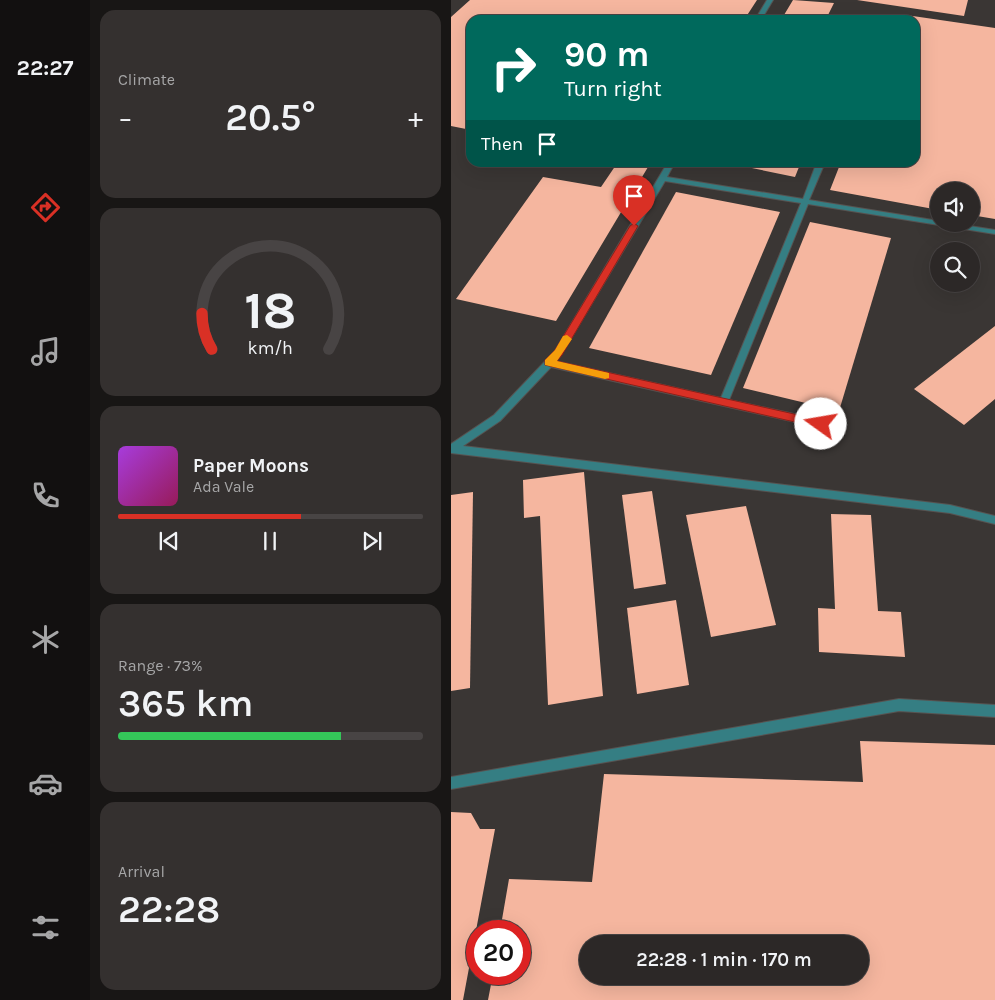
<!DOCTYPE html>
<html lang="en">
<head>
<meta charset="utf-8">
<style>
	:root { --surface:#2c2827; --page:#34302f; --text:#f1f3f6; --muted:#a6a6a7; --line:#484444; --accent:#d93025 }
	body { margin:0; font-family:Karla,sans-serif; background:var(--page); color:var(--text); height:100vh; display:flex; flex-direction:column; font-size:19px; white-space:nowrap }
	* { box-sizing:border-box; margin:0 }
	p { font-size:16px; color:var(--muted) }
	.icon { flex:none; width:28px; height:28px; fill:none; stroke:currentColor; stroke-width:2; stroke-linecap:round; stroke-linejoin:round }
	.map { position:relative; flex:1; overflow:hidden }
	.panel { display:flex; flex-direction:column; gap:10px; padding:10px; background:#181615; width:361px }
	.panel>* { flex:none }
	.hud { position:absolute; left:15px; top:15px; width:454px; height:152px; border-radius:15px; box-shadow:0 5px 20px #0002,0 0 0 1px var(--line); background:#00695c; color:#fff; overflow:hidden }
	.tools { position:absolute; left:479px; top:182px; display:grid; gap:10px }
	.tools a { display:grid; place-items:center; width:50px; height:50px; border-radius:50%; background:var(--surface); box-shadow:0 5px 20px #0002,0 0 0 1px var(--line); font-size:25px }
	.speed { position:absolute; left:15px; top:920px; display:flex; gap:10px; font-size:25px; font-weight:700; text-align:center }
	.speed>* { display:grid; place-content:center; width:65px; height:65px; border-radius:50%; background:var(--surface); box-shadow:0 5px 20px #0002,0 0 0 1px var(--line); line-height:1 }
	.speed .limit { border:8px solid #d22; background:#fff; color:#111 }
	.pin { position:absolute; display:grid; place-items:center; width:42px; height:42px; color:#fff; margin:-51px -21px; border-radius:50% 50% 50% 0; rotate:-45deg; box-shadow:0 0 5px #0007 }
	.pin .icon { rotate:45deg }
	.me { position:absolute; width:55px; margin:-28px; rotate:283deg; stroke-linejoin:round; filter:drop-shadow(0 0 4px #0008) }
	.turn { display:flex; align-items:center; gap:18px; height:105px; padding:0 15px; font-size:22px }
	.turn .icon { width:65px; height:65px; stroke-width:2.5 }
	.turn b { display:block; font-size:35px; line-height:42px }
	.then { display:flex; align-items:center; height:48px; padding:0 15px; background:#0003; gap:10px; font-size:19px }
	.big { font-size:38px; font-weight:600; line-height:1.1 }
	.panel .card { flex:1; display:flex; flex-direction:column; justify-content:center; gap:8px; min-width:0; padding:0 18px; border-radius:15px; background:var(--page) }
	.panel .dial { align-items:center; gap:0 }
	.dial svg { height:130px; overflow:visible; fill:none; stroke:var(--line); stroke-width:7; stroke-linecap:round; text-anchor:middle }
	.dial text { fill:var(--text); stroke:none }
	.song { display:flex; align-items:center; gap:15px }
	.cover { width:60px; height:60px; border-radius:8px; background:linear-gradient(135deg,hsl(280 70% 55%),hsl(330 70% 35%)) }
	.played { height:5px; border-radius:2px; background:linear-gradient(90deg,var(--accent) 60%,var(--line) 60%) }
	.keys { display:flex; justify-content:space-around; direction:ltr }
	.heat { display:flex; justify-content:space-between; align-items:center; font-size:28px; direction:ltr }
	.charge { height:8px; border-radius:4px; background:linear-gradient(90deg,#34c759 73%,var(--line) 0) }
	.trip { position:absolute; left:128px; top:935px; width:290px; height:50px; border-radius:25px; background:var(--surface); box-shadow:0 5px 20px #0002,0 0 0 1px var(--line); font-weight:600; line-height:50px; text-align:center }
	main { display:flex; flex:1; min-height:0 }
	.dock { display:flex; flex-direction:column; width:90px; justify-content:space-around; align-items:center; background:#121010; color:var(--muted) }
	.dock .icon { width:35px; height:35px }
	.dock .current { color:var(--accent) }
	.dock b { font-size:22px; color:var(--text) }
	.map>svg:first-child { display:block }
	.building { fill:#f5b69f; fill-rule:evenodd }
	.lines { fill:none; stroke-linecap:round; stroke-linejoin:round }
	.lane-casing { stroke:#575351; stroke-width:2 }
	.lane { fill:#357e83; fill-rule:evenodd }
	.route { fill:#d93025; stroke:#8d1f18 }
	.slow { fill:#f59e0b }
</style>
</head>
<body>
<main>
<nav class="dock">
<b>22:27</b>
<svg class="icon current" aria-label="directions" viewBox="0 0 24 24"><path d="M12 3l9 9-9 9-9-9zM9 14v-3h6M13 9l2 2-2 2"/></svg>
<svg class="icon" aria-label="music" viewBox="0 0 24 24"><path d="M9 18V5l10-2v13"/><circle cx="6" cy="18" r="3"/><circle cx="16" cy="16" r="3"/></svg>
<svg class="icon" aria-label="phone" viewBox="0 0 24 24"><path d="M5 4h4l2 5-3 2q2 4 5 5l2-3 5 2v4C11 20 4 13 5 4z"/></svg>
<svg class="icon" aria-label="climate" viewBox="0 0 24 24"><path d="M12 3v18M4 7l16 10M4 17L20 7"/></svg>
<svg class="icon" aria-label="car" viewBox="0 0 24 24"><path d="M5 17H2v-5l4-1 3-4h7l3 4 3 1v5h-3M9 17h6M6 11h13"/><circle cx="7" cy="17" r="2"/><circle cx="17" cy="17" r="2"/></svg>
<svg class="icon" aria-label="filters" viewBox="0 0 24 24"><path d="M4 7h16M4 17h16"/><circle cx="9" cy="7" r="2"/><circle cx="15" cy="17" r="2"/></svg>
</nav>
<section class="panel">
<div class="card"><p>Climate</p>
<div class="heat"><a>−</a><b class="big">20.5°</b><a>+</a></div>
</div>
<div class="card dial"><svg viewBox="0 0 100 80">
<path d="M14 69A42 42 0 1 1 86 69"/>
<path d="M14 69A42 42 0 0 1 8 47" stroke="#d93025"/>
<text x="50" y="56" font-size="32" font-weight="700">18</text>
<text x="50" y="72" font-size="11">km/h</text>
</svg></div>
<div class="card">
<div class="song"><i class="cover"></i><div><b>Paper Moons</b><p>Ada Vale</p></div></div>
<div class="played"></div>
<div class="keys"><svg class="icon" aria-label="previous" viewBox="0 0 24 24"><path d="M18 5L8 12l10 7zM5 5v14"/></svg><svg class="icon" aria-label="pause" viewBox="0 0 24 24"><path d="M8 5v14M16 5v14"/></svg><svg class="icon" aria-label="next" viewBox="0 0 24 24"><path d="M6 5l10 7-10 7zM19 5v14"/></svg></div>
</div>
<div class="card"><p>Range · 73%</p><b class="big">365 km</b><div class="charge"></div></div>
<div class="card"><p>Arrival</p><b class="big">22:28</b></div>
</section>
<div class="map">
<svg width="544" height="1000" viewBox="0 0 544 1000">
	<rect width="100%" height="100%" fill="#3a3634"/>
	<!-- building -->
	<g class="building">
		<path d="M19 0H306L293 20H20V130L0 126V17Z"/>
		<path d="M342 0 383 3 376 17 387 18 386 20H330Z"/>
		<path d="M406 0H517L513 16Z"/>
		<path d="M448 14 544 28V219L520 215V191H488V210L379 190 390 162H464V20H446Z"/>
		<path d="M167 162H200L105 321 5 299 92 177 150 187Z"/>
		<path d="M272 162H350L344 177Z"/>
		<path d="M225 192 329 212 260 375 138 348Z"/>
		<path d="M359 222 440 238 388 411 292 388Z"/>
		<path d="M544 326V399L513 425 463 389Z"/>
		<path d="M133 472 152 696 97 705 89 516 73 518 72 480Z"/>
		<path d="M201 491 215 584 183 589 171 495Z"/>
		<path d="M22 492 19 688 0 691V495Z"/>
		<path d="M295 506 325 625 260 637 235 515Z"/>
		<path d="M380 514 420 515 427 611 450 612 454 657 368 652 367 608 384 609Z"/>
		<path d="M225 600 238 685 186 694 176 608Z"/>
		<path d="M409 741 544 745V1000H37L42 974H69V931H49L58 879 141 882 153 774 412 782ZM136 944H409V976H136Z"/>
		<path d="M0 812 20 813 29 829H44L12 1000H0Z"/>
	</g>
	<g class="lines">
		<defs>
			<g id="lane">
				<path d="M316 0H322L310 20H304Z"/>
				<path d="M217 162H224L216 177 352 199 364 167 368 165 372 167 358 200 488 221V224H506L544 230V234L357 204 278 400 389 424 392 425 394 428 392 431 389 432 100 367 49 421 12 446 499 505 544 516V524L499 513 0 453V444L43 415 104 351ZM214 181 350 203 270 398 104 361 110 355Z"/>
				<path d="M448 699 544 705V717L448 711 0 789V777Z"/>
			</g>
		</defs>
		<!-- lane casing -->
		<use href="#lane" class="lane-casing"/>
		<!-- lane -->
		<use href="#lane" class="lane"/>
	</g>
	<!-- route -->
	<path class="route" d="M183 223 187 226 111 355 106 361 370 420 373 421 375 424 373 427 370 428 94 365V360L104 350 179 226Z"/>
	<!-- slow -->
	<path class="slow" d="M116 335 121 339 106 361 158 373V378L154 379 94 365V360L104 350 112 336Z"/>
</svg>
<div class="tools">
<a><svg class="icon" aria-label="sound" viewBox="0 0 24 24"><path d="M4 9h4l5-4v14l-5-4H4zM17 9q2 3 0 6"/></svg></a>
<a><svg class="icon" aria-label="search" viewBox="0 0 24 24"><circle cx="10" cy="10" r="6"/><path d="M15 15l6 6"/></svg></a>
</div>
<div class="speed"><div class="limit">20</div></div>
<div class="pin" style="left:183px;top:226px;background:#d93025"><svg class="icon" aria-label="arrive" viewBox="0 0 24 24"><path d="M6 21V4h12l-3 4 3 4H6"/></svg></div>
<svg class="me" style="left:370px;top:424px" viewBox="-20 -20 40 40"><circle r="19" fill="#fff"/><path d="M0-13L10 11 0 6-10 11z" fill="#d93025"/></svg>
<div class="trip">22:28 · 1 min · 170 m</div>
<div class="hud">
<div class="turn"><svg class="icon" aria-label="right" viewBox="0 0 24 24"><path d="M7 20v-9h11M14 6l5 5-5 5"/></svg><div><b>90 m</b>Turn right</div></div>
<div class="then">Then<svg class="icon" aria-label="arrive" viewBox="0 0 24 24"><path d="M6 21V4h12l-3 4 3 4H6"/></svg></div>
</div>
</div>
</main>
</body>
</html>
